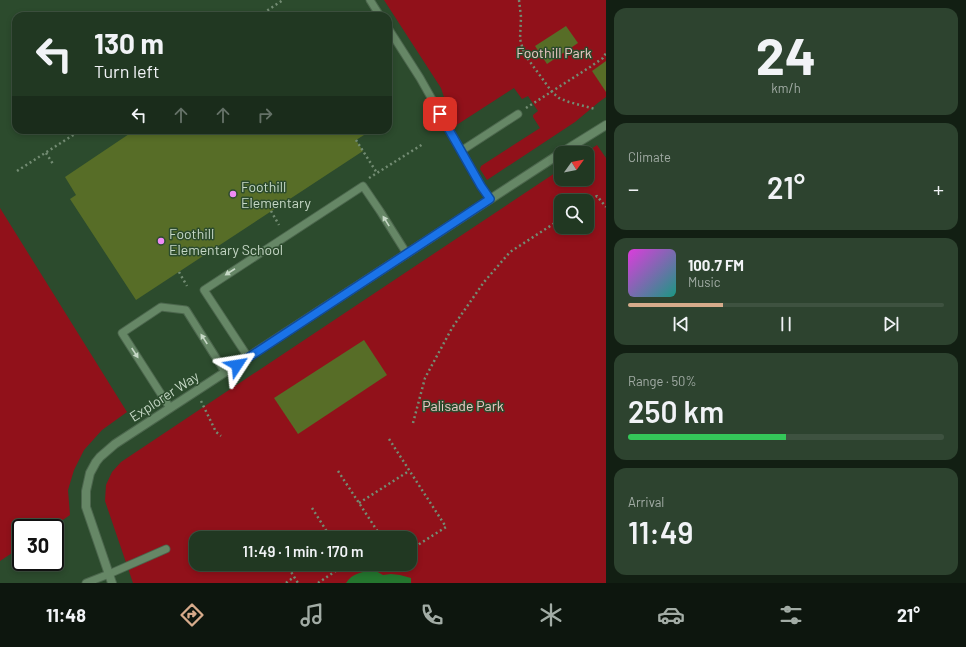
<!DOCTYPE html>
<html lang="en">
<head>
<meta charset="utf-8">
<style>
	:root { --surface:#213822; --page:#2d432f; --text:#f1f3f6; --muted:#a2aca5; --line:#3e5240; --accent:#d6ab8b }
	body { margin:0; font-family:Barlow,sans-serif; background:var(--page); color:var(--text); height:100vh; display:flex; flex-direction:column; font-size:15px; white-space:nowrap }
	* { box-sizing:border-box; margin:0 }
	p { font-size:13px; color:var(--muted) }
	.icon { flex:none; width:22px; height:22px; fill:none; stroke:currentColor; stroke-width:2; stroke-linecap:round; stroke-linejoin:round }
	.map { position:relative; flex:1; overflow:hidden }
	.details { display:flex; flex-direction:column; gap:8px; padding:8px; background:#121f13; width:360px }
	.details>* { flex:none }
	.guide { position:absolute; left:12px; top:12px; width:380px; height:122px; border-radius:12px; box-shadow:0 2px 6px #0003,0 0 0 1px var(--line); background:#213822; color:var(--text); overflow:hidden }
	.needle { width:26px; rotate:57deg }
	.tools { position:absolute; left:554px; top:146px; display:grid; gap:8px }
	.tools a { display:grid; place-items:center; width:40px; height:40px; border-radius:8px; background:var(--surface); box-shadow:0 2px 6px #0003,0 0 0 1px var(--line); font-size:20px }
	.speed { position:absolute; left:12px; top:519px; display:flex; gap:8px; font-size:20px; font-weight:700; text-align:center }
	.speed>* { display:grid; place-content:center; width:52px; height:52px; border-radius:50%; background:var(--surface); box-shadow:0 2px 6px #0003,0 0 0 1px var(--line); line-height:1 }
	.speed .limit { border:2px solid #111; border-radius:6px; background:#fff; color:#111 }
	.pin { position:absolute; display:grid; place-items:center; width:34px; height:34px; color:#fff; margin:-17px; border-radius:8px; box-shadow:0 2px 6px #0006 }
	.me { position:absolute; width:44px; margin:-22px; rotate:57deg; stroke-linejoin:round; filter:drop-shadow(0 0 3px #0008) }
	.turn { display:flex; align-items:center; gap:14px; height:84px; padding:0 16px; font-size:18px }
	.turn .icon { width:52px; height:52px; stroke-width:2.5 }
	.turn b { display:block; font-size:28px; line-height:34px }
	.lanes { display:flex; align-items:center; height:38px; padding:0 16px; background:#0003; justify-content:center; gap:20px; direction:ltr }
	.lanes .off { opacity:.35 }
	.big { font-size:30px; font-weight:600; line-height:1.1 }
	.details .tile { flex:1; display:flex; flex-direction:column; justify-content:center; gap:6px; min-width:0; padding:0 14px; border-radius:12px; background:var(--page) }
	.details .dial { align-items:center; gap:0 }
	.dial b { font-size:52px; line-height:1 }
	.song { display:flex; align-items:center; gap:12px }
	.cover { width:48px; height:48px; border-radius:6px; background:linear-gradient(135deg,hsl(300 70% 55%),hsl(170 70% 35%)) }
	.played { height:4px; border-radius:2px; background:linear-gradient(90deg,var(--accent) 30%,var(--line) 30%) }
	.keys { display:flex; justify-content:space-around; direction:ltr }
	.heat { display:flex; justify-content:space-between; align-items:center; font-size:22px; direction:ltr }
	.charge { height:6px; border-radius:3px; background:linear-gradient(90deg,#34c759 50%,var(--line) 0) }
	.trip { position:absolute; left:189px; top:531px; width:228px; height:40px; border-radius:12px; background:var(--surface); box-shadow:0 2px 6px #0003,0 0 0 1px var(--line); font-weight:600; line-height:40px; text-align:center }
	.menu { display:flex; height:64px; justify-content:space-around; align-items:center; background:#0d160e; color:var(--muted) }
	.menu .icon { width:28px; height:28px }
	.menu .selected { color:var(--accent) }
	.menu b { font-size:18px; color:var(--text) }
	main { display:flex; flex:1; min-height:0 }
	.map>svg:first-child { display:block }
	.green { fill:#91111a; fill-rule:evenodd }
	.water { fill:#24762e }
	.building { fill:#576d27 }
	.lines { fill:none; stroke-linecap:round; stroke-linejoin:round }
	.lane-casing { stroke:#4c664d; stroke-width:9 }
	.street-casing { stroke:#4c664d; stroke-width:10 }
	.path { stroke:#738c73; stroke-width:2.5; stroke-dasharray:2 3; stroke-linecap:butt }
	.lane { stroke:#668766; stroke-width:7 }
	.street { stroke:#668766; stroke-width:8 }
	.oneway { fill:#c6d8c6 }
	.route-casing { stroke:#114b97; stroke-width:10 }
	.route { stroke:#1a73e8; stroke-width:7 }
	.poi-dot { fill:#f08bf6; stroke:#2c4b2d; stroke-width:1.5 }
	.labels { text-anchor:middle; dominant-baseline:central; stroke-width:3; stroke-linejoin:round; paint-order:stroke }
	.park-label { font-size:14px; fill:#edcac7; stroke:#2c4b2d }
	.poi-label { font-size:14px; fill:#c6d8c6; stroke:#2c4b2d; text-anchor:start }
	.street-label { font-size:14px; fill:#c6d8c6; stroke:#2c4b2d }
</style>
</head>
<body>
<main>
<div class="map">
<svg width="606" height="583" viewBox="0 0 606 583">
	<rect width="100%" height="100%" fill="#2c4b2d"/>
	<!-- green -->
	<g class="green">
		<path d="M384 0H606V97L599 102 575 122 487 180 480 169 481 166 540 128 533 117V115L538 111 528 96 522 99 514 88 455 126H453L449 118 446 103 441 88Z"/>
		<path d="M597 145 606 158V583H133L105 501 106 485 112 472 121 462 561 169V179H587V153H585ZM561 201H587V227H561ZM196 538H410V564H196Z"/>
		<path d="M0 208 127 412 102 430 84 450 74 470 68 490 70 515 51 528H21V547L0 561Z"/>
	</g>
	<!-- water -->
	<path class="water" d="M374 570 383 575 391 574 400 575 411 578V583H346C352 573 363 572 374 570Z"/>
	<!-- building -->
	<g class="building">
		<path d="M566 26 578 43 547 64 535 46Z"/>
		<path d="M606 61V92L592 71Z"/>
		<path d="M135 130H372L356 140 363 151 136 300 70 199 76 195 65 177Z"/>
		<path d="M364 340 387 375 298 434 274 398Z"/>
	</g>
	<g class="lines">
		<defs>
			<g id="lane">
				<path d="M370 0 380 16"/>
				<path d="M388 28 420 78 481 186 490 199"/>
				<path d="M461 151 518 114"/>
				<path d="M248 357 204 290 363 186 380 211 407 254"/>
				<path d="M170 408 122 333 161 307 186 310 225 372"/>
				<path d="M86 583 109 574 166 549"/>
			</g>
			<g id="street">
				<path d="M561 153 606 125"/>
				<path d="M112 583 86 507V491L90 473 96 462 100 457 115 444 561 153"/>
			</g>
		</defs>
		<!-- lane casing -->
		<use href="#lane" class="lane-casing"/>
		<!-- street casing -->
		<use href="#street" class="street-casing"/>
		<!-- path -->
		<g class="path">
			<path d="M519 0 521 17 520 39 523 50 528 59 552 92 559 98 569 102 595 109"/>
			<path d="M259 16 283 0"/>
			<path d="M526 108 590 67 603 58 606 53"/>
			<path d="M356 140 377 173"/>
			<path d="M46 153 53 164"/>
			<path d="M17 171 81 130"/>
			<path d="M369 178 423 144"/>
			<path d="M587 202 597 196 606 207"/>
			<path d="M271 211 279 225"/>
			<path d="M179 272 187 286"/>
			<path d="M201 401 216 432 221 436"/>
			<path d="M413 423 425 378 452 328 484 282 510 252 561 219"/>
			<path d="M389 439 446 527 410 550"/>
			<path d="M338 471 382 538"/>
			<path d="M359 503 409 471"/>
			<path d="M312 508 331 538"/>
			<path d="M316 538 327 531"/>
			<path d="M286 564 298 583"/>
			<path d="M286 583 294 577"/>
			<path d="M318 583 346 564"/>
		</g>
		<!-- lane -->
		<use href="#lane" class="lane"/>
		<!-- street -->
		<use href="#street" class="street"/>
	</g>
	<!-- one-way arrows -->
	<defs><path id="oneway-solid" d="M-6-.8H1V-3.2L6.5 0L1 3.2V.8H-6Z"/></defs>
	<g class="oneway">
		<use href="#oneway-solid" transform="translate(386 221) rotate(-122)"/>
		<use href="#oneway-solid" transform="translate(230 272) rotate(147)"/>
		<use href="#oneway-solid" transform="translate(204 339) rotate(-123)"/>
		<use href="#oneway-solid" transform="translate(135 353) rotate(57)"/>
	</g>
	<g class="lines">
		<defs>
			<path id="route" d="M237 365 490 199 481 186 440 114"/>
		</defs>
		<!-- route casing -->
		<use href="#route" class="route-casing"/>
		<!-- route -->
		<use href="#route" class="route"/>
	</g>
	<!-- markers -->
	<g class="poi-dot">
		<circle cx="233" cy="194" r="4"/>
		<circle cx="161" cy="241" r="4"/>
	</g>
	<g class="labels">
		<!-- park labels -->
		<g class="park-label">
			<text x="554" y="52">Foothill Park</text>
			<text x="463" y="405">Palisade Park</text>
		</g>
		<!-- poi labels -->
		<g class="poi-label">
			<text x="241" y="186">Foothill<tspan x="241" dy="16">Elementary</tspan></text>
			<text x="169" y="233">Foothill<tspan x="169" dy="16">Elementary School</tspan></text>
		</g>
		<!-- street labels -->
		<g class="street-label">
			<text transform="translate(164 396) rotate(-33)">Explorer Way</text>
		</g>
	</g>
</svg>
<div class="tools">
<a><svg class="needle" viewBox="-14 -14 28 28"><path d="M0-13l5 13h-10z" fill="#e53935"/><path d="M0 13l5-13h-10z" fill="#a2aca5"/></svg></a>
<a><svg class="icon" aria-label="search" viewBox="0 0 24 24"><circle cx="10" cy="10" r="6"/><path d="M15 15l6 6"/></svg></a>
</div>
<div class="speed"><div class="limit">30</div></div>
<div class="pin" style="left:440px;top:114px;background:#d93025"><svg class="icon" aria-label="arrive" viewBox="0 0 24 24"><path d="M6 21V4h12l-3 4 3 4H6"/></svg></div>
<svg class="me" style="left:237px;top:365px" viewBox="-20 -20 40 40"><path d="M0-17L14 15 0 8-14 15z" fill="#1a73e8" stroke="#fff" stroke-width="4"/></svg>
<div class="trip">11:49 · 1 min · 170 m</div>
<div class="guide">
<div class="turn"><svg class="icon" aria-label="left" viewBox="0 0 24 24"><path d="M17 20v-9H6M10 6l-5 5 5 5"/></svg><div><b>130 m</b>Turn left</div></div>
<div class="lanes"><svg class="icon" aria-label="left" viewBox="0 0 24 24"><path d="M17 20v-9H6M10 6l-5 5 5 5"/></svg><svg class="icon off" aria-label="ahead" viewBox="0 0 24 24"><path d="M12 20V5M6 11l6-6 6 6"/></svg><svg class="icon off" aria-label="ahead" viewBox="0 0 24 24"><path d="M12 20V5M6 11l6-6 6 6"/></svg><svg class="icon off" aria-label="right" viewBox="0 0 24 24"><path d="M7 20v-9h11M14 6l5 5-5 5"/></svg></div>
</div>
</div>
<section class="details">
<div class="tile dial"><b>24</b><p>km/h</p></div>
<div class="tile"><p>Climate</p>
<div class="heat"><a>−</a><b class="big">21°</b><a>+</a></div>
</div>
<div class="tile">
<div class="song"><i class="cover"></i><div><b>100.7 FM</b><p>Music</p></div></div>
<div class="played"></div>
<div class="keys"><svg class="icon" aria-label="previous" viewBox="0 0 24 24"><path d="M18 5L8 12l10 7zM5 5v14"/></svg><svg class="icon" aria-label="pause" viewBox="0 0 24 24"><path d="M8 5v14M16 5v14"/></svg><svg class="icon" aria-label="next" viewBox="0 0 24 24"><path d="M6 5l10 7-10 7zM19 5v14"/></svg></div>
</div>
<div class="tile"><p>Range · 50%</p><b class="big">250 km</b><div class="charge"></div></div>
<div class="tile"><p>Arrival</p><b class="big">11:49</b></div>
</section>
</main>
<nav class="menu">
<b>11:48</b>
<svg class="icon selected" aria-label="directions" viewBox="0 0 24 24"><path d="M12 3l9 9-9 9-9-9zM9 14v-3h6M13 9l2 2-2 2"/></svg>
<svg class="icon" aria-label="music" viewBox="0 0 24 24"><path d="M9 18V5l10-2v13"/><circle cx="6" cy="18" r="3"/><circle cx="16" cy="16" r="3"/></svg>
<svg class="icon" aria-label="phone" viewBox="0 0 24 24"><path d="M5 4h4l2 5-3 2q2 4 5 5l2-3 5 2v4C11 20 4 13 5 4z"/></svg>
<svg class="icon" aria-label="climate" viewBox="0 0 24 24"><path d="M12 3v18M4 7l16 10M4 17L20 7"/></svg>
<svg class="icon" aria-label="car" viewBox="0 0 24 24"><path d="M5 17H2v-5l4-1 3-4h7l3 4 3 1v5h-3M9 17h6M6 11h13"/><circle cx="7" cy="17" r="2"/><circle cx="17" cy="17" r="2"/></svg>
<svg class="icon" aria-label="filters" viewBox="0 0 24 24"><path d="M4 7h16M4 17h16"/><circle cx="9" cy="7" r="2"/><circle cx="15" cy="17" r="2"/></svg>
<b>21°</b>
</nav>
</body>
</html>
